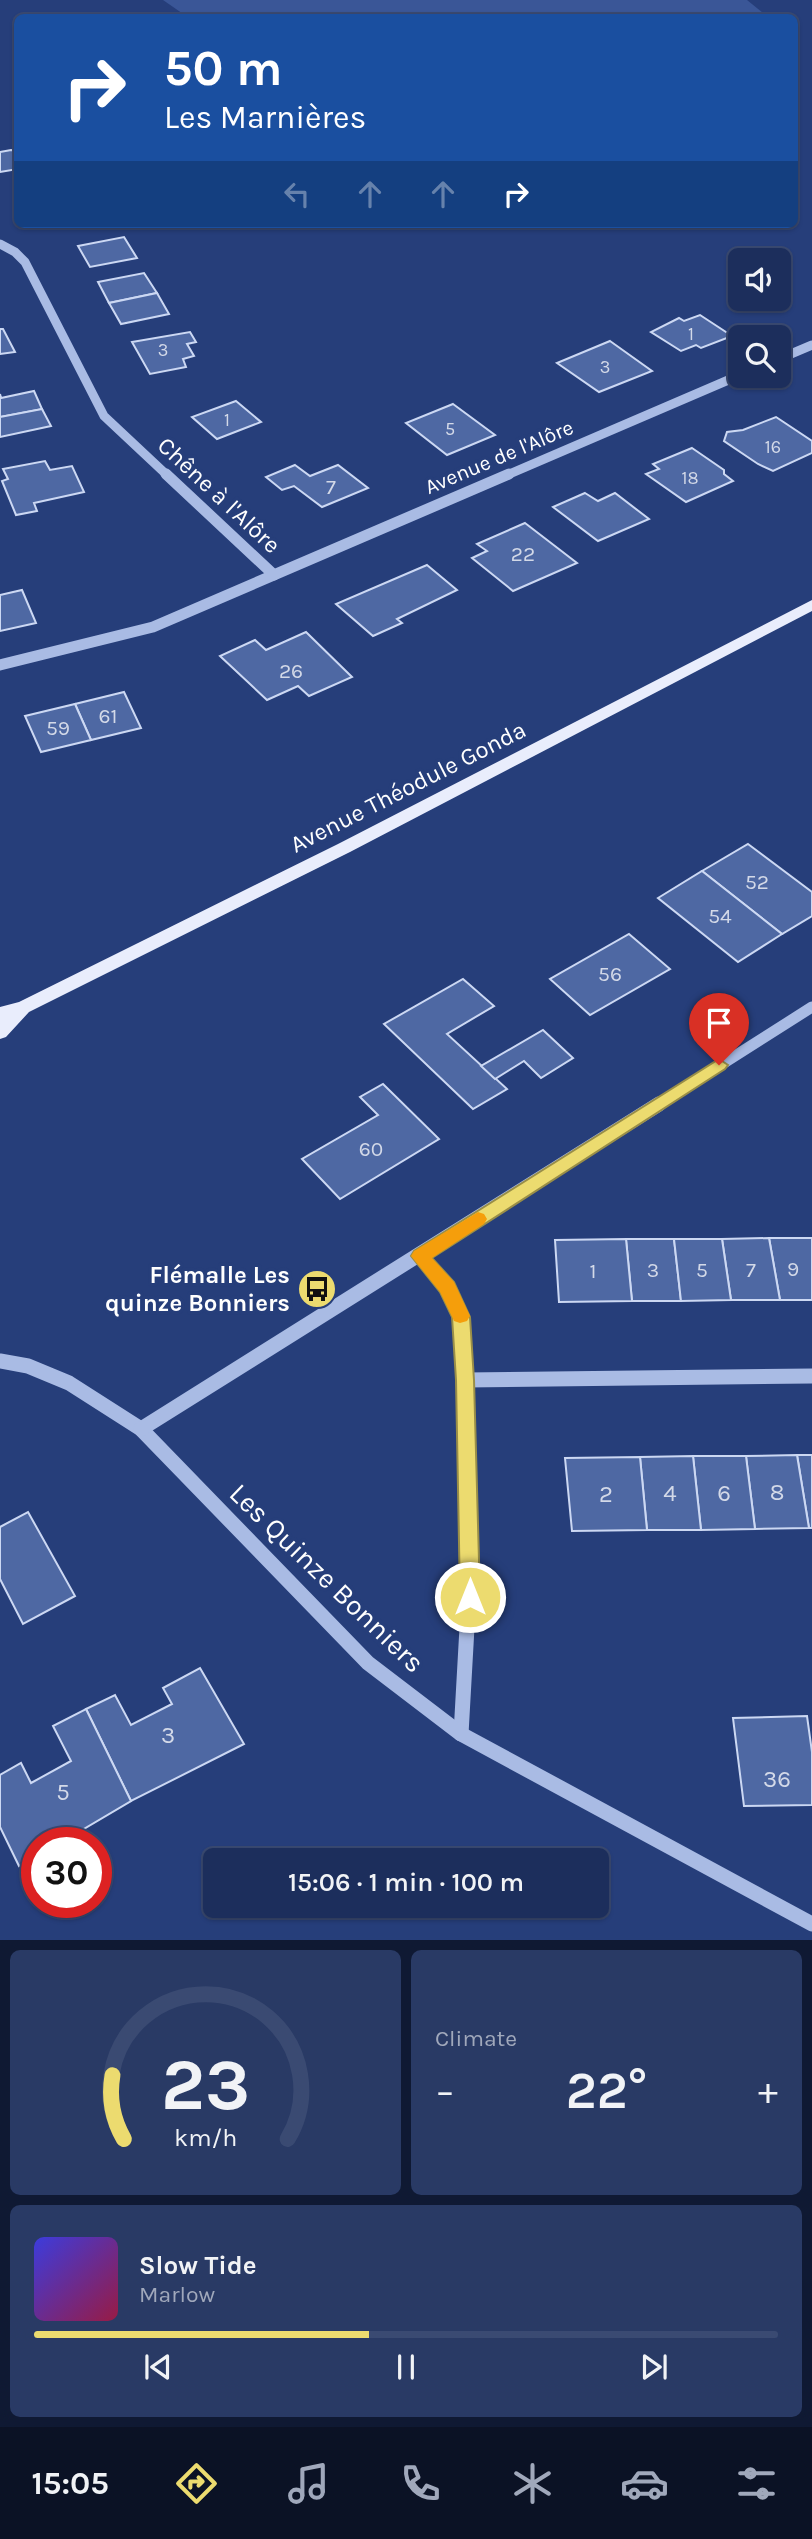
<!DOCTYPE html>
<html lang="en">
<head>
<meta charset="utf-8">
<style>
	:root { --surface:#1c2e5c; --page:#293a65; --text:#f1f3f6; --muted:#a0a8bb; --line:#3a4a72; --accent:#ecdb6f }
	body { margin:0; font-family:Karla,sans-serif; background:var(--page); color:var(--text); height:100vh; display:flex; flex-direction:column; font-size:26px; white-space:nowrap }
	* { box-sizing:border-box; margin:0 }
	p { font-size:23px; color:var(--muted) }
	.icon { flex:none; width:38px; height:38px; fill:none; stroke:currentColor; stroke-width:2; stroke-linecap:round; stroke-linejoin:round }
	.map { position:relative; height:1940px; overflow:hidden }
	.panel { display:flex; flex-direction:column; gap:10px; padding:10px; background:#0f1933; flex:1 }
	.panel>* { flex:none }
	.guide { position:absolute; left:14px; top:14px; width:784px; height:214px; border-radius:10px; box-shadow:0 2px 5px #0004,0 0 0 2px var(--line); background:#1a4fa0; color:#fff; overflow:hidden }
	.controls { position:absolute; left:728px; top:248px; display:grid; gap:14px }
	.controls a { display:grid; place-items:center; width:63px; height:63px; border-radius:10px; background:var(--surface); box-shadow:0 2px 5px #0004,0 0 0 2px var(--line); font-size:35px }
	.speed { position:absolute; left:21px; top:1827px; display:flex; gap:14px; font-size:35px; font-weight:700; text-align:center }
	.speed>* { display:grid; place-content:center; width:91px; height:91px; border-radius:50%; background:var(--surface); box-shadow:0 2px 5px #0004,0 0 0 2px var(--line); line-height:1 }
	.speed .limit { border:10px solid #d22; background:#fff; color:#111 }
	.pin { position:absolute; display:grid; place-items:center; width:60px; height:60px; color:#fff; margin:-72px -30px; border-radius:50% 50% 50% 0; rotate:-45deg; box-shadow:0 0 7px #0007 }
	.pin .icon { rotate:45deg }
	.me { position:absolute; width:77px; margin:-38px; rotate:0deg; stroke-linejoin:round; filter:drop-shadow(0 0 5px #0008) }
	.turn { display:flex; align-items:center; gap:24px; height:147px; padding:0 35px; font-size:32px }
	.turn .icon { width:91px; height:91px; stroke-width:2.5 }
	.turn b { display:block; font-size:49px; line-height:60px }
	.lanes { display:flex; align-items:center; height:66px; padding:0 35px; background:#0003; justify-content:center; gap:35px; direction:ltr }
	.lanes .off { opacity:.35 }
	.big { font-size:52px; font-weight:600; line-height:1.1 }
	.panel .card { flex:1; display:flex; flex-direction:column; justify-content:center; gap:10px; min-width:0; padding:0 24px; border-radius:10px; background:var(--page) }
	.panel .dial { align-items:center; gap:0 }
	.dial svg { height:182px; overflow:visible; fill:none; stroke:var(--line); stroke-width:7; stroke-linecap:round; text-anchor:middle }
	.dial text { fill:var(--text); stroke:none }
	.song { display:flex; align-items:center; gap:21px }
	.cover { width:84px; height:84px; border-radius:10px; background:linear-gradient(135deg,hsl(240 70% 55%),hsl(340 70% 35%)) }
	.played { height:7px; border-radius:4px; background:linear-gradient(90deg,var(--accent) 45%,var(--line) 45%) }
	.keys { display:flex; justify-content:space-around; direction:ltr }
	.heat { display:flex; justify-content:space-between; align-items:center; font-size:38px; direction:ltr }
	.panel .tiles { flex:1; display:grid; gap:10px; grid-template-columns:1fr 1fr }
	.card:last-child { grid-column:span 2 }
	.trip { position:absolute; left:203px; top:1848px; width:406px; height:70px; border-radius:10px; background:var(--surface); box-shadow:0 2px 5px #0004,0 0 0 2px var(--line); font-weight:600; line-height:70px; text-align:center }
	.tabs { display:flex; height:112px; justify-content:space-around; align-items:center; background:#0b1225; color:var(--muted) }
	.tabs .icon { width:49px; height:49px }
	.tabs .selected { color:var(--accent) }
	.tabs b { font-size:32px; color:var(--text) }
	.map>svg:first-child { display:block }
	.green { fill:#3a5697 }
	.building { fill:#4e68a3; stroke:#ccd8f3; stroke-width:2 }
	.lines { fill:none; stroke-linecap:round; stroke-linejoin:round }
	.minor-far2 { stroke:#a9bbe4; stroke-width:9 }
	.minor-far1 { stroke:#a9bbe4; stroke-width:11 }
	.minor { stroke:#a9bbe4; stroke-width:15 }
	.major { fill:#e9edfc; fill-rule:evenodd }
	.route { fill:#ecdb6f; stroke:#998e48; stroke-width:2 }
	.slow { fill:#f59e0b }
	.labels { text-anchor:middle; dominant-baseline:central; stroke-width:7; stroke-linejoin:round; paint-order:stroke }
	.far-number-label { font-size:18px; fill:#d3d9e8 }
	.far-street-label { font-size:21px; fill:#fff; stroke:#263e7a }
	.number-label { font-size:21px; fill:#d3d9e8 }
	.street-label { font-size:24px; fill:#fff; stroke:#263e7a }
	.poi-label { font-size:24px; font-weight:bold; fill:#fff; stroke:#263e7a; text-anchor:end }
	.near-number-label { font-size:24px; fill:#d3d9e8 }
	.near-street-label { font-size:28px; fill:#fff; stroke:#263e7a }
</style>
</head>
<body>
<div class="map">
<svg width="812" height="1941" viewBox="0 0 812 1941">
	<rect width="100%" height="100%" fill="#263e7a"/>
	<!-- green -->
	<path class="green" d="M163 0H747L768 17 189 18Z"/>
	<!-- building -->
	<g class="building">
		<path d="M11 150 18 151V169L0 172V152Z"/>
		<path d="M124 237 137 258 90 267 78 246Z"/>
		<path d="M144 273 157 293 109 303 98 282Z"/>
		<path d="M157 293 169 314 121 324 109 303Z"/>
		<path d="M700 315 732 336 701 348 696 345 681 351 651 332 679 318 684 321Z"/>
		<path d="M0 329H3L15 352 0 354Z"/>
		<path d="M190 332 196 342 187 344 194 356 183 359 186 367 150 374 132 342Z"/>
		<path d="M610 341 652 371 599 392 557 363Z"/>
		<path d="M34 391 42 409 0 417V394L1 398Z"/>
		<path d="M236 401 261 422 217 439 192 417Z"/>
		<path d="M453 404 495 435 447 455 406 423Z"/>
		<path d="M42 409 51 426 0 437V417Z"/>
		<path d="M776 417 812 441V453L773 471 758 464 724 441 727 432 743 430Z"/>
		<path d="M692 448 724 470V474L733 481 686 502 646 474 659 469 653 464Z"/>
		<path d="M45 461 50 470 72 466 84 492 34 503 37 511 16 515 2 481 8 479 3 469Z"/>
		<path d="M295 465 310 476 338 465 368 488 322 507 294 486 282 490 266 477Z"/>
		<path d="M585 493 598 501 615 493 649 519 598 541 553 507Z"/>
		<path d="M525 523 577 563 513 591 472 558 487 551 477 544Z"/>
		<path d="M427 565 457 590 397 619 402 623 373 636 336 604Z"/>
		<path d="M22 590 36 623 0 631V595Z"/>
		<path d="M306 632 352 677 309 696 298 686 267 700 220 656 255 640 266 650Z"/>
		<path d="M124 692 141 728 91 740 75 704Z"/>
		<path d="M75 704 91 740 41 752 25 716Z"/>
		<path d="M748 844 812 892V916L782 934 702 871Z"/>
		<path d="M702 871 782 934 738 962 658 898Z"/>
		<path d="M629 934 670 969 590 1015 550 979Z"/>
		<path d="M463 979 494 1006 447 1034 507 1089 473 1109 384 1024Z"/>
		<path d="M543 1030 573 1058 541 1078 524 1061 495 1079 481 1066Z"/>
		<path d="M383 1084 439 1139 340 1199 302 1159 378 1115 360 1097Z"/>
		<path d="M769 1238H812V1300H780Z"/>
		<path d="M769 1238 780 1300H731L722 1239Z"/>
		<path d="M626 1239H674L681 1301H632Z"/>
		<path d="M626 1239 632 1301 559 1302 555 1240Z"/>
		<path d="M674 1239H722L731 1300 681 1301Z"/>
		<path d="M797 1455H812V1528H809Z"/>
		<path d="M797 1455 809 1528 755 1529 746 1456Z"/>
		<path d="M693 1456H746L755 1529 701 1530Z"/>
		<path d="M693 1456 701 1530H647L640 1457Z"/>
		<path d="M640 1457 647 1530 572 1531 565 1458Z"/>
		<path d="M28 1512 75 1596 23 1624 0 1579V1527Z"/>
		<path d="M200 1668 244 1744 131 1801 86 1709 115 1695 131 1725 172 1704 163 1688Z"/>
		<path d="M86 1709 131 1801 60 1843H37V1856L19 1866 0 1827V1775L21 1763 31 1783 71 1761 53 1726Z"/>
		<path d="M807 1716 812 1752V1805L744 1806 733 1718Z"/>
	</g>
	<g class="lines">
		<!-- minor-far2 -->
		<g class="minor-far2">
			<path d="M0 244 15 252 25 262 104 416 168 476"/>
			<path d="M779 359 812 345"/>
			<path d="M505 476 740 375"/>
		</g>
		<!-- minor-far1 -->
		<g class="minor-far1">
			<path d="M166 474 274 575"/>
			<path d="M0 665 153 627 509 474"/>
			<path d="M656 1106 812 1007"/>
		</g>
		<!-- minor -->
		<g class="minor">
			<path d="M420 1256 447 1287 461 1317 470 1574 461 1734"/>
			<path d="M0 1361 28 1366 69 1383 141 1429 368 1663 461 1734 812 1924"/>
			<path d="M465 1380 812 1376"/>
			<path d="M141 1429 659 1104"/>
		</g>
		<!-- major -->
		<path class="major" d="M812 600V611L350 852 29 1012 6 1037 0 1039V1007L19 1002 338 844Z"/>
	</g>
	<!-- route -->
	<path class="route" d="M719 1059 728 1065 725 1069 432 1258 454 1282 470 1317 474 1380 480 1597 477 1604 470 1606 462 1604 460 1597 456 1380 452 1317 440 1292 411 1256 414 1251Z"/>
	<!-- slow -->
	<path class="slow" d="M478 1212 484 1214 487 1219 484 1224 432 1258 454 1282 470 1316 467 1321 460 1323 454 1321 440 1292 411 1256 414 1251Z"/>
	<!-- icons -->
	<defs>
		<symbol id="bus-disc" viewBox="-11 -11 22 22"><circle r="9.5" fill="#ecdb6f" stroke="#263e7a"/><path d="M-5-6H5V4H4V6H2V4H-2V6H-4V4H-5ZM-3.5-4V0h7V-4ZM-3.5 1.2v1.5H-2V1.2ZM2 1.2v1.5H3.5V1.2Z" fill="#111"/></symbol>
	</defs>
	<g fill-rule="evenodd">
		<use href="#bus-disc" x="295" y="1267" width="44" height="44"/>
	</g>
	<g class="labels">
		<!-- far-number labels -->
		<g class="far-number-label">
			<text x="691" y="334">1</text>
			<text x="163" y="350">3</text>
			<text x="605" y="367">3</text>
			<text x="227" y="420">1</text>
			<text x="450" y="429">5</text>
			<text x="773" y="447">16</text>
			<text x="690" y="478">18</text>
		</g>
		<!-- far-street labels -->
		<g class="far-street-label">
			<text transform="translate(499 457) rotate(-23)">Avenue de l'Alôre</text>
		</g>
		<!-- number labels -->
		<g class="number-label">
			<text x="331" y="487">7</text>
			<text x="523" y="554">22</text>
			<text x="291" y="671">26</text>
			<text x="108" y="716">61</text>
			<text x="58" y="728">59</text>
			<text x="757" y="882">52</text>
			<text x="720" y="916">54</text>
			<text x="610" y="974">56</text>
			<text x="371" y="1149">60</text>
			<text x="793" y="1269">9</text>
			<text x="653" y="1270">3</text>
			<text x="702" y="1270">5</text>
			<text x="751" y="1270">7</text>
			<text x="593" y="1271">1</text>
		</g>
		<!-- street labels -->
		<g class="street-label">
			<text transform="translate(219 495) rotate(43)">Chêne à l'Alôre</text>
			<text transform="translate(408 787) rotate(-27)">Avenue Théodule Gonda</text>
		</g>
		<!-- poi labels -->
		<g class="poi-label">
			<text x="290" y="1275">Flémalle Les<tspan x="290" dy="28">quinze Bonniers</tspan></text>
		</g>
		<!-- near-number labels -->
		<g class="near-number-label">
			<text x="777" y="1492">8</text>
			<text x="670" y="1493">4</text>
			<text x="724" y="1493">6</text>
			<text x="606" y="1494">2</text>
			<text x="168" y="1735">3</text>
			<text x="777" y="1779">36</text>
			<text x="63" y="1792">5</text>
		</g>
		<!-- near-street labels -->
		<g class="near-street-label">
			<text transform="translate(327 1578) rotate(44)">Les Quinze Bonniers</text>
		</g>
	</g>
</svg>
<div class="controls">
<a><svg class="icon" aria-label="sound" viewBox="0 0 24 24"><path d="M4 9h4l5-4v14l-5-4H4zM17 9q2 3 0 6"/></svg></a>
<a><svg class="icon" aria-label="search" viewBox="0 0 24 24"><circle cx="10" cy="10" r="6"/><path d="M15 15l6 6"/></svg></a>
</div>
<div class="speed"><div class="limit">30</div></div>
<div class="pin" style="left:719px;top:1065px;background:#d93025"><svg class="icon" aria-label="arrive" viewBox="0 0 24 24"><path d="M6 21V4h12l-3 4 3 4H6"/></svg></div>
<svg class="me" style="left:470px;top:1597px" viewBox="-20 -20 40 40"><circle r="17" fill="#ecdb6f" stroke="#fff" stroke-width="3"/><path d="M0-11L8 9 0 5-8 9z" fill="#fff"/></svg>
<div class="trip">15:06 · 1 min · 100 m</div>
<div class="guide">
<div class="turn"><svg class="icon" aria-label="right" viewBox="0 0 24 24"><path d="M7 20v-9h11M14 6l5 5-5 5"/></svg><div><b>50 m</b>Les Marnières</div></div>
<div class="lanes"><svg class="icon off" aria-label="left" viewBox="0 0 24 24"><path d="M17 20v-9H6M10 6l-5 5 5 5"/></svg><svg class="icon off" aria-label="ahead" viewBox="0 0 24 24"><path d="M12 20V5M6 11l6-6 6 6"/></svg><svg class="icon off" aria-label="ahead" viewBox="0 0 24 24"><path d="M12 20V5M6 11l6-6 6 6"/></svg><svg class="icon" aria-label="right" viewBox="0 0 24 24"><path d="M7 20v-9h11M14 6l5 5-5 5"/></svg></div>
</div>
</div>
<section class="panel">
<div class="tiles">
<div class="card dial"><svg viewBox="0 0 100 80">
<path d="M14 69A42 42 0 1 1 86 69"/>
<path d="M14 69A42 42 0 0 1 9 41" stroke="#ecdb6f"/>
<text x="50" y="56" font-size="32" font-weight="700">23</text>
<text x="50" y="72" font-size="11">km/h</text>
</svg></div>
<div class="card"><p>Climate</p>
<div class="heat"><a>−</a><b class="big">22°</b><a>+</a></div>
</div>
<div class="card">
<div class="song"><i class="cover"></i><div><b>Slow Tide</b><p>Marlow</p></div></div>
<div class="played"></div>
<div class="keys"><svg class="icon" aria-label="previous" viewBox="0 0 24 24"><path d="M18 5L8 12l10 7zM5 5v14"/></svg><svg class="icon" aria-label="pause" viewBox="0 0 24 24"><path d="M8 5v14M16 5v14"/></svg><svg class="icon" aria-label="next" viewBox="0 0 24 24"><path d="M6 5l10 7-10 7zM19 5v14"/></svg></div>
</div>
</div>
</section>
<nav class="tabs">
<b>15:05</b>
<svg class="icon selected" aria-label="directions" viewBox="0 0 24 24"><path d="M12 3l9 9-9 9-9-9zM9 14v-3h6M13 9l2 2-2 2"/></svg>
<svg class="icon" aria-label="music" viewBox="0 0 24 24"><path d="M9 18V5l10-2v13"/><circle cx="6" cy="18" r="3"/><circle cx="16" cy="16" r="3"/></svg>
<svg class="icon" aria-label="phone" viewBox="0 0 24 24"><path d="M5 4h4l2 5-3 2q2 4 5 5l2-3 5 2v4C11 20 4 13 5 4z"/></svg>
<svg class="icon" aria-label="climate" viewBox="0 0 24 24"><path d="M12 3v18M4 7l16 10M4 17L20 7"/></svg>
<svg class="icon" aria-label="car" viewBox="0 0 24 24"><path d="M5 17H2v-5l4-1 3-4h7l3 4 3 1v5h-3M9 17h6M6 11h13"/><circle cx="7" cy="17" r="2"/><circle cx="17" cy="17" r="2"/></svg>
<svg class="icon" aria-label="filters" viewBox="0 0 24 24"><path d="M4 7h16M4 17h16"/><circle cx="9" cy="7" r="2"/><circle cx="15" cy="17" r="2"/></svg>
</nav>
</body>
</html>
